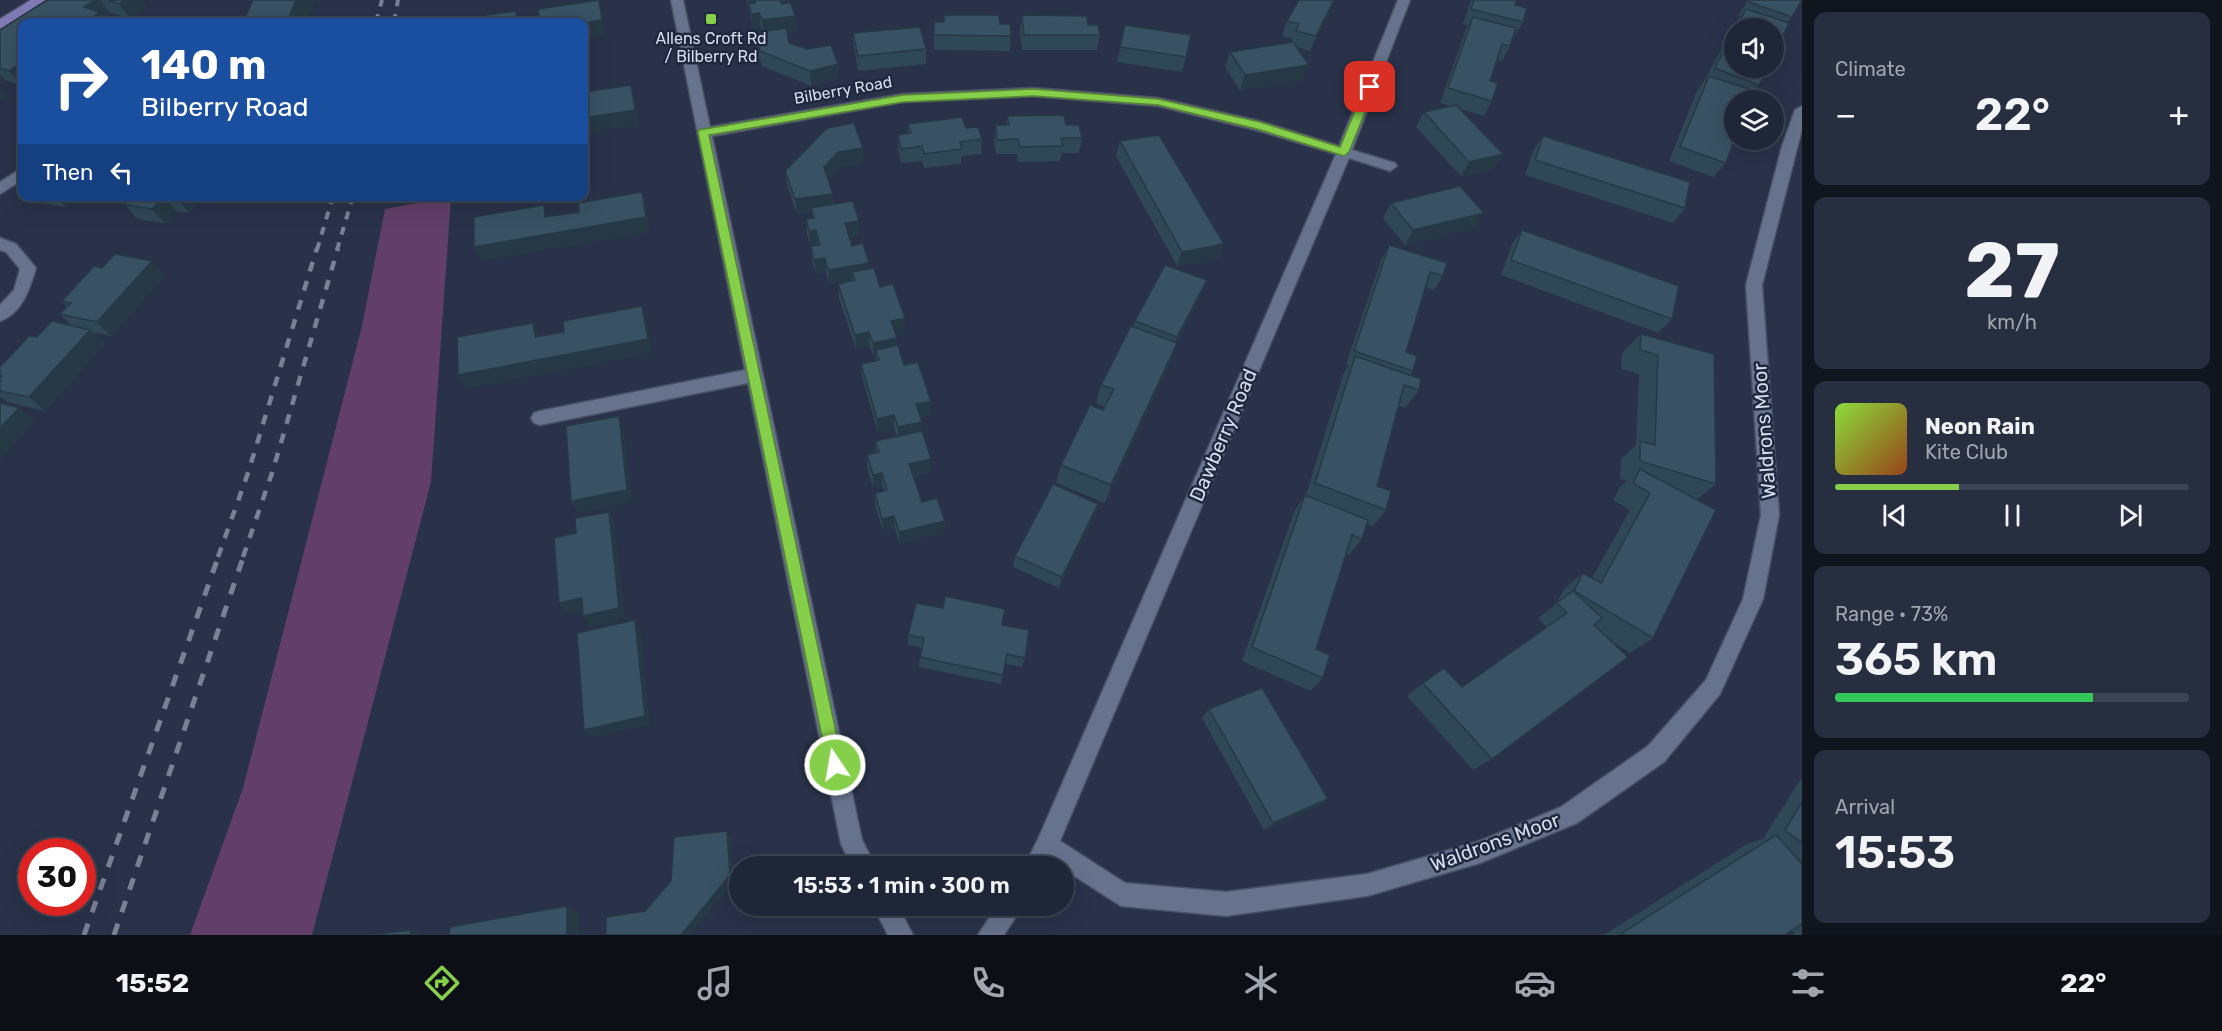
<!DOCTYPE html>
<html lang="en">
<head>
<meta charset="utf-8">
<style>
	:root { --surface:#1f2637; --page:#272e3f; --text:#f1f3f6; --muted:#a1a5ad; --line:#3c4352; --accent:#86cf4b }
	body { margin:0; font-family:Rubik,sans-serif; background:var(--page); color:var(--text); height:100vh; display:flex; flex-direction:column; font-size:22px; white-space:nowrap }
	* { box-sizing:border-box; margin:0 }
	p { font-size:20px; color:var(--muted) }
	.icon { flex:none; width:33px; height:33px; fill:none; stroke:currentColor; stroke-width:2; stroke-linecap:round; stroke-linejoin:round }
	.map { position:relative; flex:1; overflow:hidden }
	.details { display:flex; flex-direction:column; gap:12px; padding:12px; background:#11151e; width:420px }
	.details>* { flex:none }
	.hud { position:absolute; left:18px; top:18px; width:570px; height:183px; border-radius:12px; box-shadow:0 6px 24px #0002,0 0 0 2px var(--line); background:#1a4fa0; color:#fff; overflow:hidden }
	.controls { position:absolute; left:1724px; top:18px; display:grid; gap:12px }
	.controls a { display:grid; place-items:center; width:60px; height:60px; border-radius:50%; background:var(--surface); box-shadow:0 6px 24px #0002,0 0 0 2px var(--line); font-size:30px }
	.speed { position:absolute; left:18px; top:838px; display:flex; gap:12px; font-size:30px; font-weight:700; text-align:center }
	.speed>* { display:grid; place-content:center; width:78px; height:78px; border-radius:50%; background:var(--surface); box-shadow:0 6px 24px #0002,0 0 0 2px var(--line); line-height:1 }
	.speed .limit { border:9px solid #d22; background:#fff; color:#111 }
	.pin { position:absolute; display:grid; place-items:center; width:51px; height:51px; color:#fff; margin:-26px; border-radius:12px; box-shadow:0 3px 9px #0006 }
	.me { position:absolute; width:66px; margin:-33px; rotate:348deg; stroke-linejoin:round; filter:drop-shadow(0 0 4px #0008) }
	.turn { display:flex; align-items:center; gap:21px; height:126px; padding:0 24px; font-size:27px }
	.turn .icon { width:78px; height:78px; stroke-width:2.5 }
	.turn b { display:block; font-size:42px; line-height:51px }
	.then { display:flex; align-items:center; height:57px; padding:0 24px; background:#0003; gap:12px; font-size:22px }
	.big { font-size:45px; font-weight:600; line-height:1.1 }
	.details .card { flex:1; display:flex; flex-direction:column; justify-content:center; gap:9px; min-width:0; padding:0 21px; border-radius:12px; background:var(--page) }
	.details .dial { align-items:center; gap:0 }
	.dial b { font-size:78px; line-height:1 }
	.song { display:flex; align-items:center; gap:18px }
	.cover { width:72px; height:72px; border-radius:9px; background:linear-gradient(135deg,hsl(90 70% 55%),hsl(20 70% 35%)) }
	.played { height:6px; border-radius:3px; background:linear-gradient(90deg,var(--accent) 35%,var(--line) 35%) }
	.keys { display:flex; justify-content:space-around; direction:ltr }
	.heat { display:flex; justify-content:space-between; align-items:center; font-size:33px; direction:ltr }
	.charge { height:9px; border-radius:4px; background:linear-gradient(90deg,#34c759 73%,var(--line) 0) }
	.trip { position:absolute; left:729px; top:856px; width:345px; height:60px; border-radius:30px; background:var(--surface); box-shadow:0 6px 24px #0002,0 0 0 2px var(--line); font-weight:600; line-height:60px; text-align:center }
	.menu { display:flex; height:96px; justify-content:space-around; align-items:center; background:#0c0f16; color:var(--muted) }
	.menu .icon { width:42px; height:42px }
	.menu .active { color:var(--accent) }
	.menu b { font-size:27px; color:var(--text) }
	main { display:flex; flex:1; min-height:0 }
	.map>svg:first-child { display:block }
	.green { fill:#613f69 }
	.lines { fill:none; stroke-linecap:round; stroke-linejoin:round }
	.minor-casing { stroke:#495064; stroke-width:3 }
	.major-casing { stroke:#495064; stroke-width:3 }
	.minor { fill:#67738d; fill-rule:evenodd }
	.major { fill:#817ab6; fill-rule:evenodd }
	.rail-far2 { stroke:#798194; stroke-width:4; stroke-dasharray:8 8; stroke-linecap:butt }
	.rail-far1 { stroke:#798194; stroke-width:4.5; stroke-dasharray:10 10; stroke-linecap:butt }
	.rail { stroke:#798194; stroke-width:5; stroke-dasharray:12 12; stroke-linecap:butt }
	.wall { fill:#304755 }
	.shaded-wall { fill:#273945 }
	.building { fill:#385263; stroke:#273945; stroke-width:1.5 }
	.route { fill:#86cf4b; stroke:#578731; stroke-width:1.5 }
	.poi-dot { fill:#86cf4b; stroke:#1f283e; stroke-width:2 }
	.labels { text-anchor:middle; dominant-baseline:central; stroke-width:5; stroke-linejoin:round; paint-order:stroke }
	.far-poi-label { font-size:16px; fill:#d6dceb; stroke:#1f283e }
	.far-street-label { font-size:16px; fill:#d6dceb; stroke:#1f283e }
	.street-label { font-size:20px; fill:#d6dceb; stroke:#1f283e }
</style>
</head>
<body>
<main>
<div class="map">
<svg width="1802" height="935" viewBox="0 0 1802 935">
	<rect width="100%" height="100%" fill="#293249"/>
	<!-- green -->
	<path class="green" d="M451 197 431 482 312 935H190L243 788 362 326 385 209Z"/>
	<g class="lines">
		<defs>
			<g id="minor">
				<path d="M671 0H683L710 127 903 94 1033 88 1158 98 1259 121 1339 146 1398 0H1410L1352 150 1395 163 1397 166 1390 171 1349 158 1060 841 1125 883 1226 892 1367 874 1480 841 1561 807 1648 746 1706 680 1743 599 1761 515 1746 285 1782 146 1795 110 1802 106V129L1762 285 1779 515 1763 599 1720 694 1664 762 1577 823 1480 863 1367 896 1226 916 1121 906 1051 861 1047 867H1024L1039 837 1336 154 1256 130 1158 106 1033 96 903 102 712 136 862 840 876 867H852L841 844 748 383 540 425 534 423 531 418 534 413 540 411 745 370Z"/>
				<path d="M22 168V180L0 194V182Z"/>
				<path d="M0 238 16 244 36 268C30 288 22 314 0 321V305L14 290 20 269 6 252 0 250Z"/>
				<path d="M873 906H898L913 935H888Z"/>
				<path d="M997 906H1023L1004 935H978Z"/>
			</g>
			<path id="major" d="M31 0H46L0 29V19Z"/>
		</defs>
		<!-- minor casing -->
		<use href="#minor" class="minor-casing"/>
		<!-- major casing -->
		<use href="#major" class="major-casing"/>
		<!-- minor -->
		<use href="#minor" class="minor"/>
		<!-- major -->
		<use href="#major" class="major"/>
		<!-- rail-far2 -->
		<g class="rail-far2">
			<path d="M376 22 382 0"/>
			<path d="M394 22 398 0"/>
			<path d="M317 250 333 196"/>
			<path d="M337 250 353 196"/>
		</g>
		<!-- rail-far1 -->
		<g class="rail-far1">
			<path d="M218 557 248 473 317 248"/>
			<path d="M243 557 273 470 338 248"/>
		</g>
		<!-- rail -->
		<g class="rail">
			<path d="M84 935 219 555"/>
			<path d="M114 935 244 555"/>
		</g>
	</g>
	<!-- wall -->
	<g class="wall">
		<path d="M47 0H143L147 7 130 19 109 12 103 16 108 22H22L21 86 5 80 0 83V30Z"/>
		<path d="M747 0H790V2L781 4 795 16 797 31 787 32 789 43 838 79 811 86 762 66 755 48 753 33 762 31 761 27 753 29Z"/>
		<path d="M1471 0H1516L1515 5 1523 22 1514 37H1513L1510 46 1502 61 1497 59 1490 81 1492 101 1484 116 1460 109 1503 154 1493 169 1461 176 1416 127 1424 112 1450 106 1440 103 1465 32 1468 25 1463 24Z"/>
		<path d="M1748 0H1802L1792 17 1787 23 1773 28H1734V68L1759 85 1749 96 1726 163 1713 177 1669 161 1697 91 1703 83 1735 24 1740 17 1738 16Z"/>
		<path d="M1330 12 1310 51 1296 47 1303 80 1240 90 1225 67 1230 52 1292 42 1293 39 1282 36 1287 21Z"/>
		<path d="M1022 15 1088 25 1100 35 1097 50H1022L1020 30Z"/>
		<path d="M934 22 1000 24 1011 36 1010 51 934 50Z"/>
		<path d="M1125 25 1186 57 1182 72 1117 62Z"/>
		<path d="M853 33 926 49V64L858 71 854 48Z"/>
		<path d="M1007 116 1066 125 1082 138 1079 153H1062L1060 161 1018 162 1017 154H996L994 140 996 125H1006Z"/>
		<path d="M908 124 966 128 982 139 981 154 961 156V164L924 168 922 161 901 163 898 150V135L908 134Z"/>
		<path d="M1543 136 1685 208 1673 223 1525 175 1533 151Z"/>
		<path d="M1120 141 1219 259 1177 266 1116 156Z"/>
		<path d="M863 163 839 167 828 179 834 204 859 235 849 237 852 246 869 263V269L905 332 896 334 897 338V346L904 365 931 402 930 415 920 417 921 431 931 459V472L913 476 922 502 945 521 944 532 899 543 895 528 883 530 875 505V493L884 490 882 485 873 487 867 468V455L876 453 875 441 897 437 894 428 878 432 862 377 861 364 876 361V356H873L870 346 856 349 839 298 838 284 852 280 829 284 826 272 816 274 812 261 811 246 818 245 817 244 810 245 807 234 806 219 812 218V211L797 214 787 185 785 171Z"/>
		<path d="M30 196H76L65 207 35 202Z"/>
		<path d="M88 196H204L189 213 176 211 164 223 137 219 125 204Z"/>
		<path d="M1391 203 1475 228 1405 245 1383 218Z"/>
		<path d="M1522 230 1672 319 1658 333 1501 275 1512 244Z"/>
		<path d="M1389 245 1443 276 1434 290 1425 287 1406 352 1413 371 1411 375 1419 390 1405 408 1398 406 1377 486 1386 510 1373 526 1367 524 1362 539 1349 555 1346 554 1316 649 1323 678 1310 691 1242 661 1294 512 1305 495H1306L1343 375 1349 365 1346 364 1381 260Z"/>
		<path d="M165 275 111 336 93 332 105 343 45 411 7 402 0 397V367L37 337 72 326 60 314 67 307 62 301Z"/>
		<path d="M1207 280 1201 294 1176 343 1170 362 1105 503 1056 483 1061 465 1103 410 1105 407 1096 403 1101 385 1133 327 1135 321Z"/>
		<path d="M1641 334 1714 354 1716 484 1696 500 1653 638 1630 653 1610 640 1492 759 1473 770 1407 696 1423 683 1462 687 1547 627 1538 618 1556 604 1564 589 1583 573 1592 578 1630 510 1613 500 1620 487 1627 481 1620 479 1621 459 1636 445 1639 374 1621 369 1622 353Z"/>
		<path d="M1098 504 1095 515 1059 588 1013 567 1015 556Z"/>
		<path d="M1002 625 1025 658 1022 667 1005 664 1001 684 919 667 920 657 922 648 908 645V635Z"/>
		<path d="M1209 709 1328 799 1318 806 1264 830 1202 718Z"/>
		<path d="M1802 777V935H1795L1792 931 1785 935H1604L1747 844 1766 838 1764 837Z"/>
	</g>
	<!-- shaded-wall -->
	<g class="shaded-wall">
		<path d="M94 0H101L109 12 103 16 108 22H85L84 7Z"/>
		<path d="M125 0H143L147 7 130 19 119 4Z"/>
		<path d="M296 0H316L307 22H287Z"/>
		<path d="M599 0 603 15 606 35 584 39V23Z"/>
		<path d="M748 0H754L755 8 750 9Z"/>
		<path d="M778 0H790V2L779 4Z"/>
		<path d="M1334 0 1330 12 1310 51 1316 36Z"/>
		<path d="M759 13 761 27 753 29 751 14Z"/>
		<path d="M795 16 797 31 764 35 762 20Z"/>
		<path d="M22 62V85L21 86 9 71Z"/>
		<path d="M838 64V79L811 86 810 71Z"/>
		<path d="M1309 65 1303 80 1240 90 1245 75Z"/>
		<path d="M0 74 5 80 0 83Z"/>
		<path d="M631 85 635 99 639 125 584 134V118Z"/>
		<path d="M0 87 8 96 0 101Z"/>
		<path d="M863 148V163L839 167 825 182 824 167 838 152Z"/>
		<path d="M1503 154 1493 169 1461 176 1469 162Z"/>
		<path d="M642 192 647 207 650 232 481 261 474 247Z"/>
		<path d="M833 194 834 208H811L812 211 797 214 795 199Z"/>
		<path d="M55 196H76L65 207Z"/>
		<path d="M164 196 176 211 164 223 152 209Z"/>
		<path d="M180 196H204L189 213 178 199Z"/>
		<path d="M544 205 549 220 545 217Z"/>
		<path d="M1484 213 1475 228 1405 245 1413 230Z"/>
		<path d="M859 221V235L846 237 845 223Z"/>
		<path d="M816 230 817 244 810 245 809 231Z"/>
		<path d="M1224 244 1219 259 1177 266 1182 252Z"/>
		<path d="M825 258 826 272 816 274 814 260Z"/>
		<path d="M152 261 165 275 111 336 97 322Z"/>
		<path d="M869 263 870 277 852 272V280L829 284 828 270Z"/>
		<path d="M1207 280 1201 294 1172 351 1177 337Z"/>
		<path d="M642 306 647 320 652 353 466 389 458 375Z"/>
		<path d="M905 318V332L891 335V321Z"/>
		<path d="M533 323 540 336 535 337Z"/>
		<path d="M90 330 105 343 45 411 29 397Z"/>
		<path d="M869 332 870 346 856 349 855 335Z"/>
		<path d="M897 338V351L876 350V356H873V343Z"/>
		<path d="M1177 343 1170 362 1105 503 1111 485Z"/>
		<path d="M931 402 930 415 916 417V404Z"/>
		<path d="M19 408 35 421 0 460V428Z"/>
		<path d="M894 415V428L878 432 877 419Z"/>
		<path d="M619 416 624 429 632 502 577 513 571 501Z"/>
		<path d="M922 422 921 434 898 440V427Z"/>
		<path d="M931 459V472L909 476V464Z"/>
		<path d="M882 473V485L873 487V475Z"/>
		<path d="M1098 504 1095 515 1059 588 1062 577Z"/>
		<path d="M609 512 615 524 625 619 589 627 583 616Z"/>
		<path d="M894 516 895 528 883 530 882 519Z"/>
		<path d="M945 521 944 532 899 543V532Z"/>
		<path d="M582 598 588 609 566 614 559 603Z"/>
		<path d="M635 620 641 631 650 724 591 738 584 730Z"/>
		<path d="M1328 799 1318 806 1264 830 1273 823Z"/>
		<path d="M727 831 731 838 734 881 690 935H681Z"/>
		<path d="M567 906 579 913V935H567Z"/>
		<path d="M411 930 424 935H410Z"/>
	</g>
	<!-- building -->
	<g class="building">
		<path d="M47 0H94L84 7 100 12 85 22H22V45L17 49 22 51V62L9 71 0 68V30Z"/>
		<path d="M108 0H125L119 4Z"/>
		<path d="M253 0H296L287 22H243Z"/>
		<path d="M599 0 602 20 584 23 487 22 486 15 516 11 517 20 539 17 538 9Z"/>
		<path d="M755 0H780L782 4 791 3 795 16 762 20 759 13 751 14 749 4 756 3Z"/>
		<path d="M1299 0H1334L1316 36 1296 31 1299 24 1287 21Z"/>
		<path d="M1474 0H1516L1515 5 1527 8 1523 22 1471 9Z"/>
		<path d="M1750 0H1802L1792 17 1749 2Z"/>
		<path d="M1746 9 1789 23 1773 56V28H1736Z"/>
		<path d="M944 15H999L1000 24H1010L1011 36 934 35V22H944Z"/>
		<path d="M1022 15 1087 16 1088 25H1098L1100 35H1024Z"/>
		<path d="M1473 17 1516 28 1510 46 1502 44 1490 81 1498 83 1492 101 1448 88Z"/>
		<path d="M1125 25 1191 35 1186 57 1120 47Z"/>
		<path d="M920 27 926 49 858 56 853 33Z"/>
		<path d="M786 28 789 43 807 49 831 45 838 64 810 71 760 51 753 33Z"/>
		<path d="M1734 31V68H1768L1759 85 1715 68Z"/>
		<path d="M1293 42 1309 65 1245 75 1230 52Z"/>
		<path d="M1709 76 1752 90 1748 100H1734V140L1726 163 1680 147Z"/>
		<path d="M631 85 635 110 584 118V92Z"/>
		<path d="M1456 105 1503 154 1469 162 1424 112Z"/>
		<path d="M1064 115 1066 125H1079L1082 138H1061L1063 146 1020 147 1018 139 997 140 996 125H1009L1007 116Z"/>
		<path d="M962 117 966 128 978 127 982 139 960 142 962 149 924 154 922 146 901 149 898 135 911 133 908 124Z"/>
		<path d="M854 123 863 148 838 152 824 167 833 194 795 199 785 171 827 128Z"/>
		<path d="M1159 135 1224 244 1182 252 1120 141Z"/>
		<path d="M1543 136 1690 182 1685 208 1535 160Z"/>
		<path d="M1460 186 1484 213 1413 230 1391 203Z"/>
		<path d="M642 192 646 217 474 247V217L544 205 545 217 579 212 578 203Z"/>
		<path d="M133 196H164L152 209 124 204Z"/>
		<path d="M165 196H180L178 199Z"/>
		<path d="M853 201 859 221 845 223 852 246 863 243 869 263 828 270 825 258 814 260 811 246 820 245 816 230 809 231 806 219 814 218 811 208Z"/>
		<path d="M1522 230 1679 286 1672 319 1511 260Z"/>
		<path d="M1389 245 1447 263 1443 276 1430 272 1406 352 1417 356 1413 371 1354 351Z"/>
		<path d="M115 254 152 261 97 322 60 314 71 303 62 301 94 266 102 268Z"/>
		<path d="M1165 265 1207 280 1177 337 1135 321Z"/>
		<path d="M874 268 880 287 893 284 905 318 891 321 897 338 873 343 869 332 855 335 838 284 855 280 852 272Z"/>
		<path d="M642 306 648 339 458 375 457 337 533 323 535 337 564 332 563 321Z"/>
		<path d="M52 321 90 330 29 397 0 391V378L2 376H0V367L29 336 37 337Z"/>
		<path d="M1131 326 1177 343 1111 485 1061 465 1090 405 1103 410 1114 389 1101 385Z"/>
		<path d="M1641 334 1714 354 1716 484 1640 461V441L1655 445 1658 355 1640 350Z"/>
		<path d="M898 345 904 365 918 362 931 402 916 404 922 422 898 427 894 415 877 419 861 364 879 360 876 350Z"/>
		<path d="M1355 356 1421 379 1419 390 1404 385 1377 486 1391 491 1386 510 1315 483Z"/>
		<path d="M0 403 19 408 0 428Z"/>
		<path d="M619 416 627 490 571 501 566 426Z"/>
		<path d="M922 431 931 459 909 464 922 502 937 498 945 521 899 532 894 516 882 519 875 493 887 490 882 473 873 475 867 455 879 452 875 441Z"/>
		<path d="M1640 469 1716 510 1653 638 1574 591 1583 573 1601 583 1650 493 1633 483Z"/>
		<path d="M1053 484 1098 504 1062 577 1015 556Z"/>
		<path d="M1305 495 1368 520 1362 539 1352 535 1316 649 1330 655 1323 678 1252 647Z"/>
		<path d="M609 512 619 608 583 616 582 598 559 603 554 538 576 533 575 518Z"/>
		<path d="M1573 591 1602 618 1594 625 1628 657 1492 759 1423 683 1444 668 1462 687 1567 613 1557 603Z"/>
		<path d="M945 596 1005 609 1002 625 1029 630 1025 658 1007 654 1003 675 920 657 924 638 908 635 916 603 943 608Z"/>
		<path d="M635 620 645 716 584 730 577 633Z"/>
		<path d="M1262 688 1328 799 1273 823 1209 709Z"/>
		<path d="M1802 802V843L1785 830Z"/>
		<path d="M727 831 730 875 681 935H606V917L645 911 671 881 674 837Z"/>
		<path d="M1776 835 1802 864V924L1785 935H1619Z"/>
		<path d="M567 906V935H449L450 927Z"/>
		<path d="M411 930 410 935H368Z"/>
	</g>
	<!-- route -->
	<path class="route" d="M1370 84 1375 87 1349 152 1344 156 1257 129 1158 105 1034 96 903 102 709 135 843 765 840 771 835 773 829 771 698 133 699 130 903 95 1034 89 1158 99 1260 122 1340 147 1365 87Z"/>
	<!-- markers -->
	<rect class="poi-dot" x="705" y="13" width="12" height="12" rx="3"/>
	<g class="labels">
		<!-- far-poi labels -->
		<g class="far-poi-label">
			<text x="711" y="38">Allens Croft Rd<tspan x="711" dy="18">/ Bilberry Rd</tspan></text>
		</g>
		<!-- far-street labels -->
		<g class="far-street-label">
			<text transform="translate(843 90) rotate(-10)">Bilberry Road</text>
		</g>
		<!-- street labels -->
		<g class="street-label">
			<text transform="translate(1764 431) rotate(-94)">Waldrons Moor</text>
			<text transform="translate(1223 435) rotate(-67)">Dawberry Road</text>
			<text transform="translate(1495 842) rotate(-20)">Waldrons Moor</text>
		</g>
	</g>
</svg>
<div class="controls">
<a><svg class="icon" aria-label="sound" viewBox="0 0 24 24"><path d="M4 9h4l5-4v14l-5-4H4zM17 9q2 3 0 6"/></svg></a>
<a><svg class="icon" aria-label="layers" viewBox="0 0 24 24"><path d="M12 4l9 5-9 5-9-5zM3 14l9 5 9-5"/></svg></a>
</div>
<div class="speed"><div class="limit">30</div></div>
<div class="pin" style="left:1370px;top:87px;background:#d93025"><svg class="icon" aria-label="arrive" viewBox="0 0 24 24"><path d="M6 21V4h12l-3 4 3 4H6"/></svg></div>
<svg class="me" style="left:835px;top:765px" viewBox="-20 -20 40 40"><circle r="17" fill="#86cf4b" stroke="#fff" stroke-width="3"/><path d="M0-11L8 9 0 5-8 9z" fill="#fff"/></svg>
<div class="trip">15:53 · 1 min · 300 m</div>
<div class="hud">
<div class="turn"><svg class="icon" aria-label="right" viewBox="0 0 24 24"><path d="M7 20v-9h11M14 6l5 5-5 5"/></svg><div><b>140 m</b>Bilberry Road</div></div>
<div class="then">Then<svg class="icon" aria-label="left" viewBox="0 0 24 24"><path d="M17 20v-9H6M10 6l-5 5 5 5"/></svg></div>
</div>
</div>
<section class="details">
<div class="card"><p>Climate</p>
<div class="heat"><a>−</a><b class="big">22°</b><a>+</a></div>
</div>
<div class="card dial"><b>27</b><p>km/h</p></div>
<div class="card">
<div class="song"><i class="cover"></i><div><b>Neon Rain</b><p>Kite Club</p></div></div>
<div class="played"></div>
<div class="keys"><svg class="icon" aria-label="previous" viewBox="0 0 24 24"><path d="M18 5L8 12l10 7zM5 5v14"/></svg><svg class="icon" aria-label="pause" viewBox="0 0 24 24"><path d="M8 5v14M16 5v14"/></svg><svg class="icon" aria-label="next" viewBox="0 0 24 24"><path d="M6 5l10 7-10 7zM19 5v14"/></svg></div>
</div>
<div class="card"><p>Range · 73%</p><b class="big">365 km</b><div class="charge"></div></div>
<div class="card"><p>Arrival</p><b class="big">15:53</b></div>
</section>
</main>
<nav class="menu">
<b>15:52</b>
<svg class="icon active" aria-label="directions" viewBox="0 0 24 24"><path d="M12 3l9 9-9 9-9-9zM9 14v-3h6M13 9l2 2-2 2"/></svg>
<svg class="icon" aria-label="music" viewBox="0 0 24 24"><path d="M9 18V5l10-2v13"/><circle cx="6" cy="18" r="3"/><circle cx="16" cy="16" r="3"/></svg>
<svg class="icon" aria-label="phone" viewBox="0 0 24 24"><path d="M5 4h4l2 5-3 2q2 4 5 5l2-3 5 2v4C11 20 4 13 5 4z"/></svg>
<svg class="icon" aria-label="climate" viewBox="0 0 24 24"><path d="M12 3v18M4 7l16 10M4 17L20 7"/></svg>
<svg class="icon" aria-label="car" viewBox="0 0 24 24"><path d="M5 17H2v-5l4-1 3-4h7l3 4 3 1v5h-3M9 17h6M6 11h13"/><circle cx="7" cy="17" r="2"/><circle cx="17" cy="17" r="2"/></svg>
<svg class="icon" aria-label="filters" viewBox="0 0 24 24"><path d="M4 7h16M4 17h16"/><circle cx="9" cy="7" r="2"/><circle cx="15" cy="17" r="2"/></svg>
<b>22°</b>
</nav>
</body>
</html>
